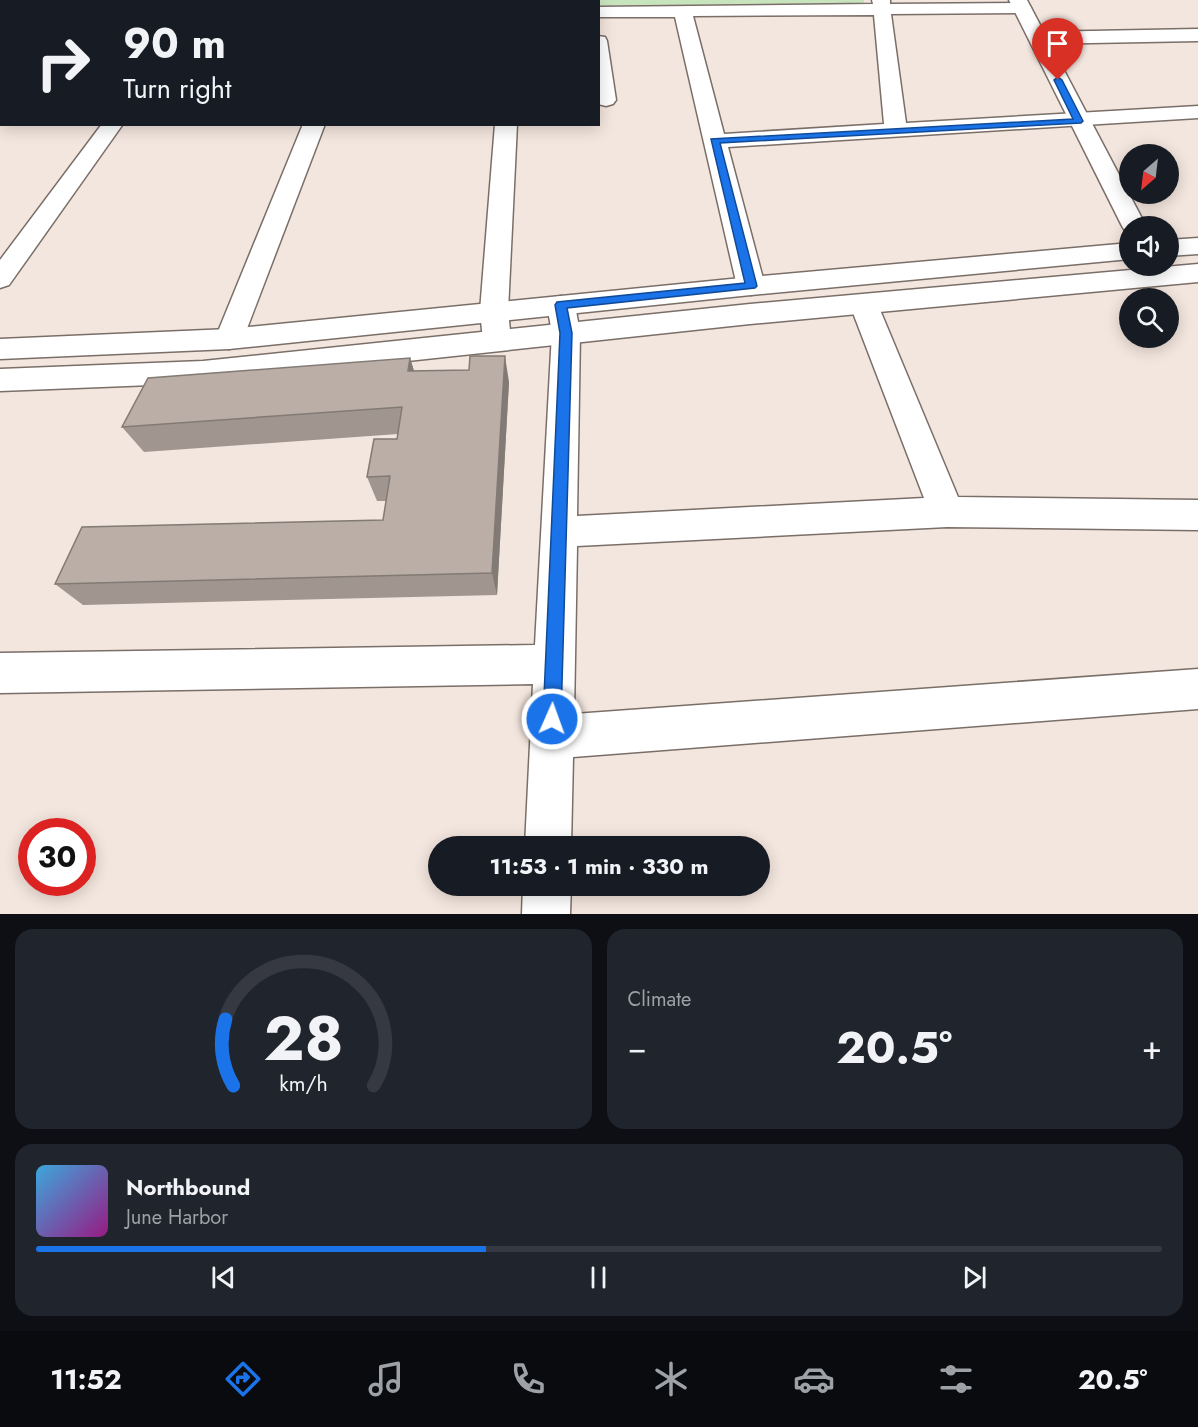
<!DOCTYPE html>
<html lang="en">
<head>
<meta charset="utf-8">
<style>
	:root { --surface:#171b24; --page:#20242c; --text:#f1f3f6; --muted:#9ea1a6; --line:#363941; --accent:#1a73e8 }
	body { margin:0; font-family:Jost,sans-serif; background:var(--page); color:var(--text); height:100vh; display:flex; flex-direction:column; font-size:22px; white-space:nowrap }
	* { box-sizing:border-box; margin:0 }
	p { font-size:20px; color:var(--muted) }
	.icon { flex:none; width:33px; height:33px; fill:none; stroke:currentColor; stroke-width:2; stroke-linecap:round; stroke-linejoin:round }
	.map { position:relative; height:914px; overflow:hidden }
	.drawer { display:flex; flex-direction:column; gap:15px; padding:15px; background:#0d0f14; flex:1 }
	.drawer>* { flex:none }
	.top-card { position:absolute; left:0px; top:0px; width:600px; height:126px; box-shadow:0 3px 15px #0003; background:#171b24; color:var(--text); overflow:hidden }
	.needle { width:39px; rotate:208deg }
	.tools { position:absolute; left:1119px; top:144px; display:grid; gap:12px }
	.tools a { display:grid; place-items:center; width:60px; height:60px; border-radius:50%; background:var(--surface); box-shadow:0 3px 15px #0003; font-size:30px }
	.speed { position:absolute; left:18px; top:818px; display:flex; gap:12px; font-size:30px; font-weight:700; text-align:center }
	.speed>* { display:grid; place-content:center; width:78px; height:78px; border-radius:50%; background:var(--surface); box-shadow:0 3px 15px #0003; line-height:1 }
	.speed .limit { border:9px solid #d22; background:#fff; color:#111 }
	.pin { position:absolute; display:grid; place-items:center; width:51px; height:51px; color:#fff; margin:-62px -26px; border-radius:50% 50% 50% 0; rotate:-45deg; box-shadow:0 0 6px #0007 }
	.pin .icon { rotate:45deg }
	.me { position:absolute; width:66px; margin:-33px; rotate:2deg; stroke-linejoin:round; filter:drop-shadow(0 0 4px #0008) }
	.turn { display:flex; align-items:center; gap:21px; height:126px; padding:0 24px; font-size:27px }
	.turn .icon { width:78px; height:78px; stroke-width:2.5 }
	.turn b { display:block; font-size:42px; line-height:51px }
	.big { font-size:45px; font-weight:700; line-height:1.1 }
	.drawer .card { flex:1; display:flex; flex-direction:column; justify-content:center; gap:9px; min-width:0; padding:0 21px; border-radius:18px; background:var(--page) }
	.drawer .dial { align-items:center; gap:0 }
	.dial svg { height:156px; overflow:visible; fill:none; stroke:var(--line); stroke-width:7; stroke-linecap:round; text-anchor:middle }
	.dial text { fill:var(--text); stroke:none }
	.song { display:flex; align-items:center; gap:18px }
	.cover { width:72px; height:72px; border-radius:9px; background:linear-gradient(135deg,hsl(200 70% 55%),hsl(310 70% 35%)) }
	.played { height:6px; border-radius:3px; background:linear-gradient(90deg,var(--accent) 40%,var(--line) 40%) }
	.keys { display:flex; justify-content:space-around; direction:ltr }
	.heat { display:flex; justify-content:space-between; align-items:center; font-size:33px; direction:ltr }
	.drawer .tiles { flex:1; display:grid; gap:15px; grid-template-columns:1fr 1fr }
	.card:last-child { grid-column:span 2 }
	.trip { position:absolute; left:428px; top:836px; width:342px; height:60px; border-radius:30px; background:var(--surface); box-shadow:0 3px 15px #0003; font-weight:700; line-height:60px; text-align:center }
	.menu { display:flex; height:96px; justify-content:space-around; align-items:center; background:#090b0e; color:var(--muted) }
	.menu .icon { width:42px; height:42px }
	.menu .current { color:var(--accent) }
	.menu b { font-size:27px; color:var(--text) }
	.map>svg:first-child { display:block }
	.green { fill:#c7e4bd }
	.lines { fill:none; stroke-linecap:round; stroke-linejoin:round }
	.minor-casing { stroke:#7a6e68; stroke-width:3 }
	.major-casing { stroke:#7a6e68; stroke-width:3 }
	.minor { fill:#fff; fill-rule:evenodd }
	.major { fill:#fff; fill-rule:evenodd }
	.wall { fill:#a0968f }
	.shaded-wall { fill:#827a74 }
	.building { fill:#baaea6; stroke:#827a74; stroke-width:1.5 }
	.route { fill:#1a73e8; stroke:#114b97; stroke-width:1.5 }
</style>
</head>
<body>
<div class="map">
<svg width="1198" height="914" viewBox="0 0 1198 914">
	<rect width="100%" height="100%" fill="#f3e6de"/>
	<!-- green -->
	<path class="green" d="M529 0H864V3L599 6 598 2Z"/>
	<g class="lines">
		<defs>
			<g id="minor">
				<path d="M47 0H66L46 2Z"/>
				<path d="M188 0H207L187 2Z"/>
				<path d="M303 0H322L302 2Z"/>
				<path d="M387 0H405L386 2Z"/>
				<rect x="505" y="0" width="18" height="2"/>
				<path d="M872 0H890V4L1022 3 1028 4 1031 8 1028 12 1022 13 891 14 906 123 1198 106V118L728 147 765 286 761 292 751 295 741 292 737 286 675 17H598V7L873 4ZM874 15 884 124 724 134 693 16Z"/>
				<path d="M1198 29V41L1038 44 1031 42 1029 38 1031 34 1038 32Z"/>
				<path d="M0 34H2L0 46Z"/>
				<path d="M598 36 605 37 607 41 616 100 613 104 606 106 598 104Z"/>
				<path d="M102 124H123L9 285 0 288V260Z"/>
				<path d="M303 124H325L243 339 239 346 229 349 219 346 215 339Z"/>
				<path d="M495 124H517L508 311 511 340 507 347 497 350 487 347 483 340 480 311Z"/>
				<path d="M561 296 571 298 575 305 580 333 577 516 924 498 850 305 854 298 864 296 874 298 878 305 958 497 1198 500V530L947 527 577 546 574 714 1198 669V709L573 757 571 846H525L533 684 0 693V653L535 645 552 333 547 305 551 298Z"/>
				<path d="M523 885H571L570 914H522Z"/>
			</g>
			<g id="major">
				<path d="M1009 0H1027L1146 226H1130V232L1125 231 1122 226Z"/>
				<path d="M1198 238V254L1168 256V240Z"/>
				<path d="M1130 243V259L751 295 229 349 0 359V339L229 329 751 277Z"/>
				<path d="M1198 264V282L750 324 203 383 0 391V369L203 361 750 304Z"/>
			</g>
		</defs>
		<!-- minor casing -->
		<use href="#minor" class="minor-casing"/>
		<!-- major casing -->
		<use href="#major" class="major-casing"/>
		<!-- minor -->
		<use href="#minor" class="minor"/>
		<!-- major -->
		<use href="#major" class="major"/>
	</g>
	<!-- wall -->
	<path class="wall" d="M410 358 414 371 509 382 497 595 83 605 55 584 383 520 386 501H377L367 477 397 439 398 434 144 452 122 427Z"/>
	<!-- shaded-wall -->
	<g class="shaded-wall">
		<path d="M505 356 509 382 497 595 492 573Z"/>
		<path d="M410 358 418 384 408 371Z"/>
	</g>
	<!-- building -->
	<path class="building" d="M470 356H505L492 573 55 584 82 527 383 520 390 476 367 477 374 439H397L402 407 122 427 148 378 410 358 408 371 469 370Z"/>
	<!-- route -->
	<path class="route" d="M1058 77 1062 80 1083 121 1081 123 720 143 757 286 755 288 567 308 572 333 561 719 558 725 552 728 546 725 543 719 560 333 555 305 557 302 745 283 711 139 1073 119 1054 80Z"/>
</svg>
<div class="tools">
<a><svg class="needle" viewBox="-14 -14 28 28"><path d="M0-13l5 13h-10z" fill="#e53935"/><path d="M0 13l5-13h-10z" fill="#9ea1a6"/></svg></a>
<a><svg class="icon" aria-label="sound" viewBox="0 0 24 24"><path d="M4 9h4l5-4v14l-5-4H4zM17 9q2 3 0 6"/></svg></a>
<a><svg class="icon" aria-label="search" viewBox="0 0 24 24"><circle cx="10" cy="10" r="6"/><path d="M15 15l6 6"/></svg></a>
</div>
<div class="speed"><div class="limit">30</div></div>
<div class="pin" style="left:1058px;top:80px;background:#d93025"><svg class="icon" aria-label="arrive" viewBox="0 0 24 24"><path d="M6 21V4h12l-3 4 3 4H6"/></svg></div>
<svg class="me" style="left:552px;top:719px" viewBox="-20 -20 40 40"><circle r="17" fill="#1a73e8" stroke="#fff" stroke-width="3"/><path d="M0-11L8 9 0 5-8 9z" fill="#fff"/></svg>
<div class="trip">11:53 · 1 min · 330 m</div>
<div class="top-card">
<div class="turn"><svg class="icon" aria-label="right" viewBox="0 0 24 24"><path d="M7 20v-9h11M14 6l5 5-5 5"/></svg><div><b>90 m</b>Turn right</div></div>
</div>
</div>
<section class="drawer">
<div class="tiles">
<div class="card dial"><svg viewBox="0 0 100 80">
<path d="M14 69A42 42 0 1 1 86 69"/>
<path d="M14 69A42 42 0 0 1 10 35" stroke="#1a73e8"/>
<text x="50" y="56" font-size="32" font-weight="700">28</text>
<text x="50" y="72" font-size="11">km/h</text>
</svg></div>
<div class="card"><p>Climate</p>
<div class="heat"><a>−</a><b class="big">20.5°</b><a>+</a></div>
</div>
<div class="card">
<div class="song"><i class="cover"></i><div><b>Northbound</b><p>June Harbor</p></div></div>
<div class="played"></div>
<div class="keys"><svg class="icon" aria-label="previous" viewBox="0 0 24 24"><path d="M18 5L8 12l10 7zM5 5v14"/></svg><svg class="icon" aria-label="pause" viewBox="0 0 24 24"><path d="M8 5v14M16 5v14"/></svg><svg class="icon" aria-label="next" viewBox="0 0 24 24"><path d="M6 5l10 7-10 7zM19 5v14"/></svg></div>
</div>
</div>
</section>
<nav class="menu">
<b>11:52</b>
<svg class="icon current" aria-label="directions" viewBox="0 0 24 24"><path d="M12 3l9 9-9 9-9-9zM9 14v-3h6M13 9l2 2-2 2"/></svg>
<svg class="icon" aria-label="music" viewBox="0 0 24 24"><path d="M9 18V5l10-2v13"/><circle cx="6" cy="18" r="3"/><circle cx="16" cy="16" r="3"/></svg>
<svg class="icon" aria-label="phone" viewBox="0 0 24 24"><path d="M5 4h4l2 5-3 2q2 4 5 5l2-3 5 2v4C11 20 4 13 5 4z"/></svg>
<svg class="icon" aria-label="climate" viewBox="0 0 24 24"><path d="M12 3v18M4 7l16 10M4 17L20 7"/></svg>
<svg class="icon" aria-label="car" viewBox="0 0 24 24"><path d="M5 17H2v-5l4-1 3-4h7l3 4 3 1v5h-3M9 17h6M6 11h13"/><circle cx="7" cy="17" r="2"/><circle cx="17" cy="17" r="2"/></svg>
<svg class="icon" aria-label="filters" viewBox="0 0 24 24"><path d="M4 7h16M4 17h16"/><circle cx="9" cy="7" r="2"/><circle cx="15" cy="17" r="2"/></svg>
<b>20.5°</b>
</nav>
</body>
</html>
